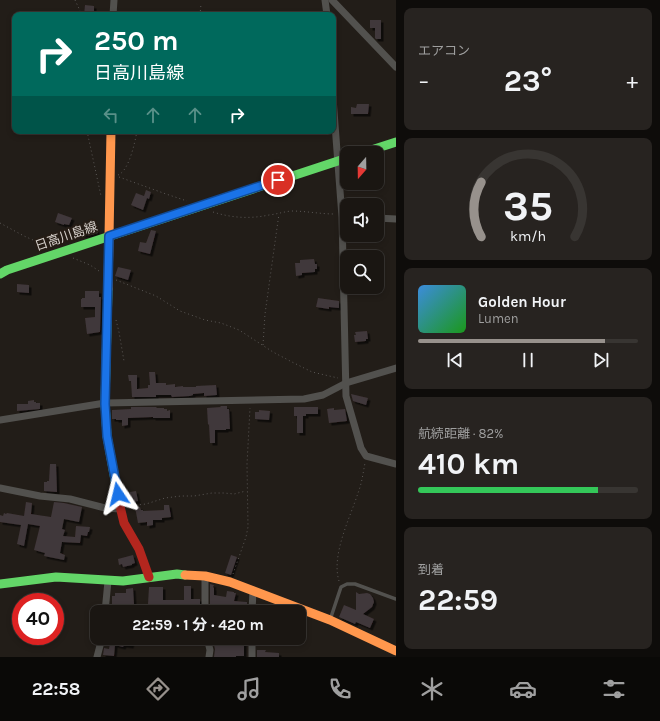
<!DOCTYPE html>
<html lang="ja">
<head>
<meta charset="utf-8">
<style>
	:root { --surface:#1a1612; --page:#272320; --text:#f1f3f6; --muted:#9f9f9f; --line:#383532; --accent:#97918c }
	body { margin:0; font-family:Karla,"Noto Sans JP",sans-serif; background:var(--page); color:var(--text); height:100vh; display:flex; flex-direction:column; font-size:15px; white-space:nowrap }
	* { box-sizing:border-box; margin:0 }
	p { font-size:13px; color:var(--muted) }
	.icon { flex:none; width:22px; height:22px; fill:none; stroke:currentColor; stroke-width:2; stroke-linecap:round; stroke-linejoin:round }
	.map { position:relative; flex:1; overflow:hidden }
	.drawer { display:flex; flex-direction:column; gap:8px; padding:8px; background:#0e0c0a; width:264px }
	.drawer>* { flex:none }
	.hud { position:absolute; left:12px; top:12px; width:324px; height:122px; border-radius:8px; box-shadow:0 2px 6px #0003,0 0 0 1px var(--line); background:#00695c; color:#fff; overflow:hidden }
	.needle { width:26px; rotate:200deg }
	.buttons { position:absolute; left:340px; top:146px; display:grid; gap:8px }
	.buttons a { display:grid; place-items:center; width:44px; height:44px; border-radius:8px; background:var(--surface); box-shadow:0 2px 6px #0003,0 0 0 1px var(--line); font-size:20px }
	.speed { position:absolute; left:12px; top:593px; display:flex; gap:8px; font-size:20px; font-weight:700; text-align:center }
	.speed>* { display:grid; place-content:center; width:52px; height:52px; border-radius:50%; background:var(--surface); box-shadow:0 2px 6px #0003,0 0 0 1px var(--line); line-height:1 }
	.speed .limit { border:6px solid #d22; background:#fff; color:#111 }
	.pin { position:absolute; display:grid; place-items:center; width:34px; height:34px; color:#fff; margin:-17px; border:2px solid #fff; border-radius:50%; box-shadow:0 1px 4px #0007 }
	.me { position:absolute; width:44px; margin:-22px; rotate:350deg; stroke-linejoin:round; filter:drop-shadow(0 0 3px #0008) }
	.turn { display:flex; align-items:center; gap:14px; height:84px; padding:0 16px; font-size:18px }
	.turn .icon { width:52px; height:52px; stroke-width:2.5 }
	.turn b { display:block; font-size:28px; line-height:34px }
	.lanes { display:flex; align-items:center; height:38px; padding:0 16px; background:#0003; justify-content:center; gap:20px; direction:ltr }
	.lanes .off { opacity:.35 }
	.big { font-size:30px; font-weight:700; line-height:1.1 }
	.drawer .tile { flex:1; display:flex; flex-direction:column; justify-content:center; gap:6px; min-width:0; padding:0 14px; border-radius:8px; background:var(--page) }
	.drawer .dial { align-items:center; gap:0 }
	.dial svg { height:104px; overflow:visible; fill:none; stroke:var(--line); stroke-width:7; stroke-linecap:round; text-anchor:middle }
	.dial text { fill:var(--text); stroke:none }
	.song { display:flex; align-items:center; gap:12px }
	.cover { width:48px; height:48px; border-radius:6px; background:linear-gradient(135deg,hsl(210 70% 55%),hsl(120 70% 35%)) }
	.played { height:4px; border-radius:2px; background:linear-gradient(90deg,var(--accent) 85%,var(--line) 85%) }
	.keys { display:flex; justify-content:space-around; direction:ltr }
	.heat { display:flex; justify-content:space-between; align-items:center; font-size:22px; direction:ltr }
	.charge { height:6px; border-radius:3px; background:linear-gradient(90deg,#34c759 82%,var(--line) 0) }
	.trip { position:absolute; left:90px; top:605px; width:216px; height:40px; border-radius:8px; background:var(--surface); box-shadow:0 2px 6px #0003,0 0 0 1px var(--line); font-weight:700; line-height:40px; text-align:center }
	.tab-bar { display:flex; height:64px; justify-content:space-around; align-items:center; background:#0a0907; color:var(--muted) }
	.tab-bar .icon { width:28px; height:28px }
	.tab-bar .selected { color:var(--accent) }
	.tab-bar b { font-size:18px; color:var(--text) }
	main { display:flex; flex:1; min-height:0 }
	.map>svg:first-child { display:block }
	.building { fill:#41373a; filter:url(#shadow) }
	.lines { fill:none; stroke-linecap:round; stroke-linejoin:round }
	.path { stroke:#5b5856; stroke-width:1; stroke-dasharray:1 3; stroke-linecap:butt }
	.lane { stroke:#52514e; stroke-width:3.5 }
	.street { stroke:#52514e; stroke-width:7 }
	.fast { stroke:#63d668; stroke-width:9 }
	.slow { stroke:#ff974d; stroke-width:9 }
	.jam { stroke:#b3261e; stroke-width:9 }
	.route-casing { stroke:#114b97; stroke-width:10 }
	.route { stroke:#1a73e8; stroke-width:7 }
	.labels { text-anchor:middle; dominant-baseline:central; stroke-width:4; stroke-linejoin:round; paint-order:stroke }
	.street-label { font-size:13px; fill:#d6d0cb; stroke:#251c15 }
</style>
</head>
<body>
<main>
<div class="map">
<svg width="396" height="657" viewBox="0 0 396 657">
	<defs>
		<filter id="shadow"><feDropShadow dx="2.5" dy="2.5" stdDeviation="0" flood-color="#0009"/></filter>
	</defs>
	<rect width="100%" height="100%" fill="#221d18"/>
	<!-- building -->
	<g class="building">
		<path d="M85 5 94 6V15H84Z"/>
		<path d="M370 20H381V39H376L375 38V28H370Z"/>
		<path d="M357 104H369L368 114H351V107L356 108Z"/>
		<path d="M146 190 151 192 149 199 147 198 143 210 131 205 136 193 144 196Z"/>
		<path d="M58 213 72 218 69 225 64 224V225L55 222Z"/>
		<path d="M74 225H86L87 226H88V231L96 228 98 233 91 235H74Z"/>
		<path d="M151 230 156 231 150 254 138 251 140 242 146 243Z"/>
		<path d="M314 259 315 264H317V269H315V272L302 273V275L296 276 295 263H300V260Z"/>
		<path d="M118 267 131 270 128 280 115 276Z"/>
		<path d="M17 284 29 285V293L17 292Z"/>
		<path d="M85 291H99V297H101L100 332 87 334 85 318 95 317V307H81V299H82V298H85Z"/>
		<path d="M318 298 339 301V308L329 307V309L316 307Z"/>
		<path d="M367 331 368 339H366V341L355 342 354 335H356L355 332Z"/>
		<path d="M149 372H155L156 383H166V385L175 384V387L183 386V387H196V386L216 385 217 395 204 396V393L193 394V395L190 396 172 397 171 395H156V397H132L131 381H129L128 375H137V389L148 388V385H150Z"/>
		<path d="M351 394 368 398 366 405 353 401Z"/>
		<path d="M34 400V402H36V403H40V409L17 411V404H28V401Z"/>
		<path d="M220 406H227V409H229L230 429H226V430H215V443H210L209 424 208 425 207 408 221 407Z"/>
		<path d="M131 407H156L157 408H164V409H167V411L170 410V418H153V417L128 418V425L122 426V420H116V419H112V410L131 409Z"/>
		<path d="M294 407H318V414H306V416H303V433H297V416H294Z"/>
		<path d="M334 408V410L345 409 347 421 329 423 327 409Z"/>
		<path d="M259 410 270 411 269 420 255 419V412H259Z"/>
		<path d="M50 464H56L57 492 44 491V482H47V481H49Z"/>
		<path d="M136 491 138 501 126 503 124 493Z"/>
		<path d="M26 502 32 503 31 514 51 517 54 502 64 503 82 507 79 522 64 519 62 529 65 530 63 536 75 537 76 526 90 527 89 532H88L87 536 81 535 80 543 62 542 60 553 65 555 64 560 44 556 45 553 34 550 40 526 28 524 24 546 17 544 21 525 0 522V515L3 516 4 513 6 514 7 513 24 516Z"/>
		<path d="M164 505H169L171 517 162 518V520H153V525L147 526V522L138 523 135 507H140L141 510H143V511L164 510Z"/>
		<path d="M133 555 135 563 132 564V565L123 567 122 564 119 565 118 559Z"/>
		<path d="M231 555 237 557 231 575 225 573Z"/>
		<path d="M210 584 214 585 213 587 214 588V595L226 597 227 591 234 592V593H236L234 601 247 602V612L232 611V609L219 607 218 612H210Z"/>
		<path d="M184 586H191V599H200V609H195V611L157 610V612H120V605L112 604V596H115V593H126V589L133 588 134 604H148L149 587H163V600H184Z"/>
		<path d="M356 592 359 594 367 593 370 594 373 598 374 602 372 607 363 614 374 619 370 628 356 622 355 624 339 617 344 605 356 610Z"/>
		<path d="M111 638H133L131 646 124 645 123 647 115 645 114 656 103 655 104 648 109 649Z"/>
		<path d="M212 638H218V641H231V639H240V641H244V656H236V657H214L215 649Z"/>
		<path d="M257 650H266L265 652 279 653V657H257Z"/>
	</g>
	<g class="lines">
		<!-- path -->
		<g class="path">
			<path d="M75 0 82 15"/>
			<path d="M200 15 201 4"/>
			<path d="M87 131 101 196"/>
			<path d="M118 175C129 171 135 142 137 131"/>
			<path d="M119 177 166 194 187 201"/>
			<path d="M213 212C232 218 250 219 269 215 277 214 283 212 291 211 306 211 320 214 335 214"/>
			<path d="M0 223 24 236 49 247"/>
			<path d="M73 258 90 265 99 271"/>
			<path d="M116 280 156 296 180 311 205 320 221 323 239 330 273 352 292 362 312 372 338 378"/>
			<path d="M116 320 119 332 124 361"/>
			<path d="M263 345 265 314 277 228 279 214"/>
			<path d="M128 506 146 504 165 498 181 496H194L212 493H224L234 494 246 491"/>
			<path d="M233 574 246 537 248 527 247 464 250 408"/>
			<path d="M339 581C331 555 350 518 358 493 362 483 363 473 365 463"/>
		</g>
		<!-- lane -->
		<path class="lane" d="M330 620 341 587 347 584H355L396 599"/>
		<!-- street -->
		<g class="street">
			<path d="M325 0 327 15"/>
			<path d="M332 0 396 67"/>
			<path d="M113 15 114 0"/>
			<path d="M333 98 342 217 346 396 361 448 366 456 396 464"/>
			<path d="M377 218 396 219"/>
			<path d="M0 420 105 403 304 399 323 395 346 383 396 368"/>
			<path d="M0 488 40 496 70 499 105 508 120 509"/>
			<path d="M105 612 108 581"/>
			<path d="M205 612V576"/>
			<path d="M252 612 253 590"/>
			<path d="M207 638 210 650 209 657"/>
			<path d="M97 657 102 638"/>
			<path d="M252 657V638"/>
		</g>
		<!-- fast -->
		<g class="fast">
			<path d="M362 153 396 142"/>
			<path d="M0 274 7 270 347 158"/>
			<path d="M108 289 105 403 107 436 119 502"/>
			<path d="M0 584 56 577 123 581 177 574 185 575"/>
		</g>
		<!-- slow -->
		<g class="slow">
			<path d="M108 289 111 131"/>
			<path d="M185 575 205 576 230 582 330 620 396 651"/>
		</g>
		<!-- jam -->
		<path class="jam" d="M119 502 124 523 139 549 149 577"/>
	</g>
	<g class="lines">
		<defs>
			<path id="route" d="M118 494 107 436 105 404 109 236 278 180"/>
		</defs>
		<!-- route casing -->
		<use href="#route" class="route-casing"/>
		<!-- route -->
		<use href="#route" class="route"/>
	</g>
	<g class="labels">
		<!-- street labels -->
		<g class="street-label">
			<text transform="translate(66 236) rotate(-19)">日高川島線</text>
		</g>
	</g>
</svg>
<div class="buttons">
<a><svg class="needle" viewBox="-14 -14 28 28"><path d="M0-13l5 13h-10z" fill="#e53935"/><path d="M0 13l5-13h-10z" fill="#9f9f9f"/></svg></a>
<a><svg class="icon" aria-label="sound" viewBox="0 0 24 24"><path d="M4 9h4l5-4v14l-5-4H4zM17 9q2 3 0 6"/></svg></a>
<a><svg class="icon" aria-label="search" viewBox="0 0 24 24"><circle cx="10" cy="10" r="6"/><path d="M15 15l6 6"/></svg></a>
</div>
<div class="speed"><div class="limit">40</div></div>
<div class="pin" style="left:278px;top:180px;background:#d93025"><svg class="icon" aria-label="arrive" viewBox="0 0 24 24"><path d="M6 21V4h12l-3 4 3 4H6"/></svg></div>
<svg class="me" style="left:118px;top:494px" viewBox="-20 -20 40 40"><path d="M0-17L14 15 0 8-14 15z" fill="#1a73e8" stroke="#fff" stroke-width="4"/></svg>
<div class="trip">22:59 · 1 分 · 420 m</div>
<div class="hud">
<div class="turn"><svg class="icon" aria-label="right" viewBox="0 0 24 24"><path d="M7 20v-9h11M14 6l5 5-5 5"/></svg><div><b>250 m</b>日高川島線</div></div>
<div class="lanes"><svg class="icon off" aria-label="left" viewBox="0 0 24 24"><path d="M17 20v-9H6M10 6l-5 5 5 5"/></svg><svg class="icon off" aria-label="ahead" viewBox="0 0 24 24"><path d="M12 20V5M6 11l6-6 6 6"/></svg><svg class="icon off" aria-label="ahead" viewBox="0 0 24 24"><path d="M12 20V5M6 11l6-6 6 6"/></svg><svg class="icon" aria-label="right" viewBox="0 0 24 24"><path d="M7 20v-9h11M14 6l5 5-5 5"/></svg></div>
</div>
</div>
<section class="drawer">
<div class="tile"><p>エアコン</p>
<div class="heat"><a>−</a><b class="big">23°</b><a>+</a></div>
</div>
<div class="tile dial"><svg viewBox="0 0 100 80">
<path d="M14 69A42 42 0 1 1 86 69"/>
<path d="M14 69A42 42 0 0 1 14 27" stroke="#97918c"/>
<text x="50" y="56" font-size="32" font-weight="700">35</text>
<text x="50" y="72" font-size="11">km/h</text>
</svg></div>
<div class="tile">
<div class="song"><i class="cover"></i><div><b>Golden Hour</b><p>Lumen</p></div></div>
<div class="played"></div>
<div class="keys"><svg class="icon" aria-label="previous" viewBox="0 0 24 24"><path d="M18 5L8 12l10 7zM5 5v14"/></svg><svg class="icon" aria-label="pause" viewBox="0 0 24 24"><path d="M8 5v14M16 5v14"/></svg><svg class="icon" aria-label="next" viewBox="0 0 24 24"><path d="M6 5l10 7-10 7zM19 5v14"/></svg></div>
</div>
<div class="tile"><p>航続距離 · 82%</p><b class="big">410 km</b><div class="charge"></div></div>
<div class="tile"><p>到着</p><b class="big">22:59</b></div>
</section>
</main>
<nav class="tab-bar">
<b>22:58</b>
<svg class="icon selected" aria-label="directions" viewBox="0 0 24 24"><path d="M12 3l9 9-9 9-9-9zM9 14v-3h6M13 9l2 2-2 2"/></svg>
<svg class="icon" aria-label="music" viewBox="0 0 24 24"><path d="M9 18V5l10-2v13"/><circle cx="6" cy="18" r="3"/><circle cx="16" cy="16" r="3"/></svg>
<svg class="icon" aria-label="phone" viewBox="0 0 24 24"><path d="M5 4h4l2 5-3 2q2 4 5 5l2-3 5 2v4C11 20 4 13 5 4z"/></svg>
<svg class="icon" aria-label="climate" viewBox="0 0 24 24"><path d="M12 3v18M4 7l16 10M4 17L20 7"/></svg>
<svg class="icon" aria-label="car" viewBox="0 0 24 24"><path d="M5 17H2v-5l4-1 3-4h7l3 4 3 1v5h-3M9 17h6M6 11h13"/><circle cx="7" cy="17" r="2"/><circle cx="17" cy="17" r="2"/></svg>
<svg class="icon" aria-label="filters" viewBox="0 0 24 24"><path d="M4 7h16M4 17h16"/><circle cx="9" cy="7" r="2"/><circle cx="15" cy="17" r="2"/></svg>
</nav>
</body>
</html>
